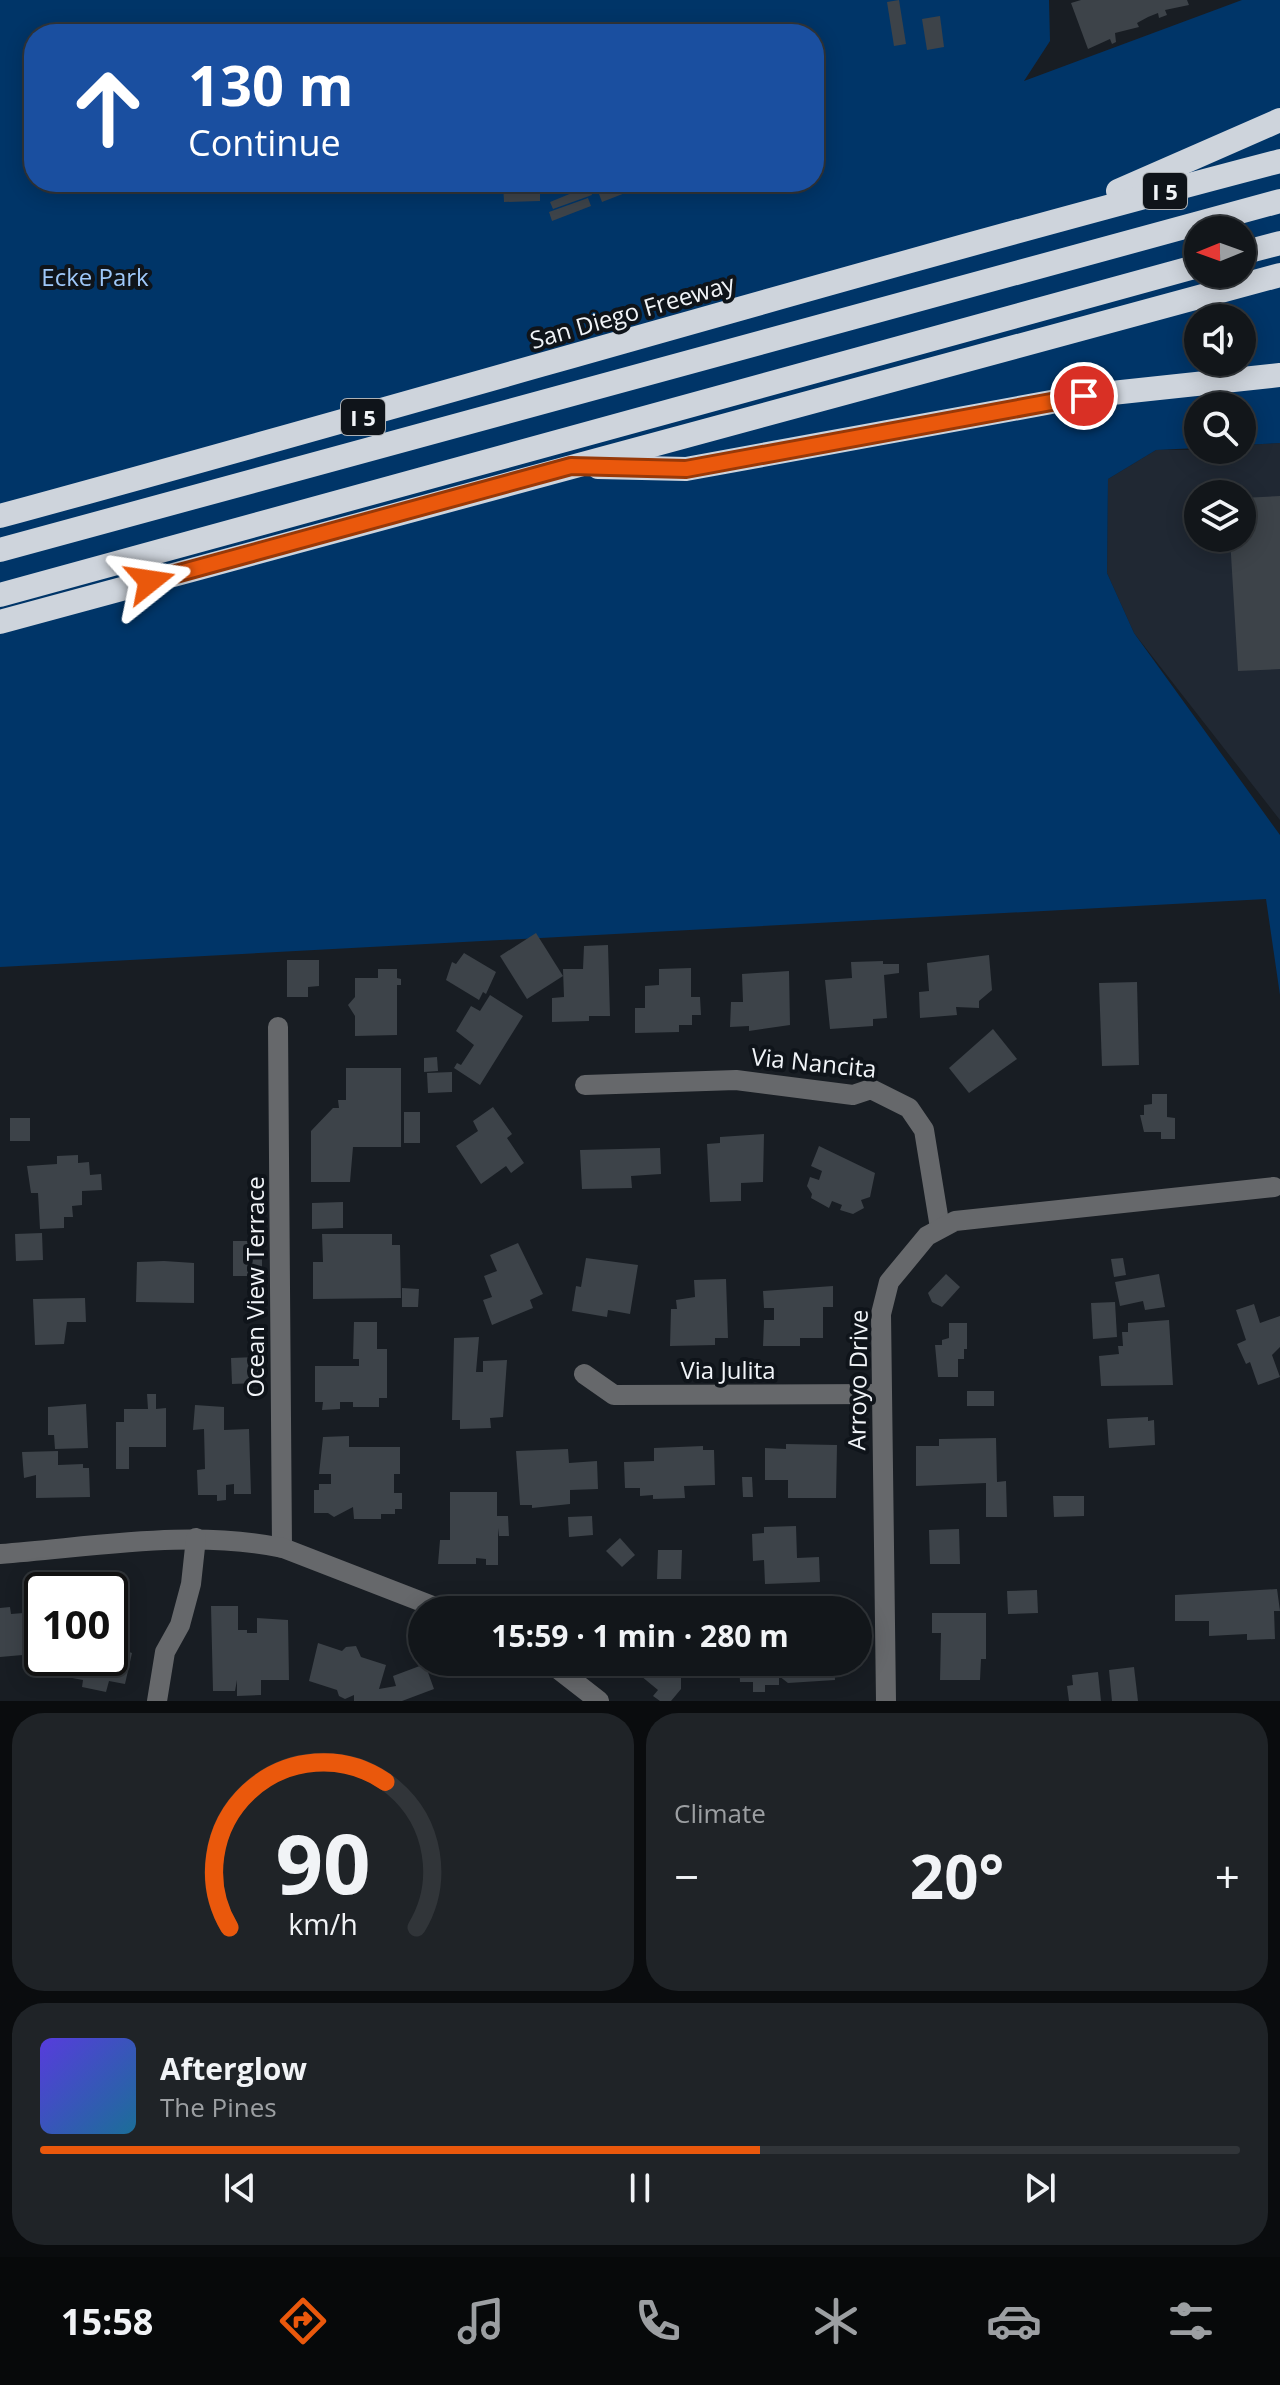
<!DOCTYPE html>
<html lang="en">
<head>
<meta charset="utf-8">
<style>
	:root { --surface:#12161a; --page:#1f2327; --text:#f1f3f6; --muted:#9c9fa2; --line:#313539; --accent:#ea580c }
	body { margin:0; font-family:"Open Sans",sans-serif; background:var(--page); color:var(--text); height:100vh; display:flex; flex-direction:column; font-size:30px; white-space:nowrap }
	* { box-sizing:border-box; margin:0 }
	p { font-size:26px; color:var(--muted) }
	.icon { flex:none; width:44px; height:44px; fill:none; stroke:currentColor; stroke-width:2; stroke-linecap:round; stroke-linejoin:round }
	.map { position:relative; height:1701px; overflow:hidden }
	.panel { display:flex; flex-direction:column; gap:12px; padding:12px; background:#0a0c0e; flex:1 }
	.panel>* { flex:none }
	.banner { position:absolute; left:24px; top:24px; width:800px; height:168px; border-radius:32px; box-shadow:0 4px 20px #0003,0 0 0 2px var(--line); background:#1a4fa0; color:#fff; overflow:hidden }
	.needle { width:52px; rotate:269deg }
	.tools { position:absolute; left:1184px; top:216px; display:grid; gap:16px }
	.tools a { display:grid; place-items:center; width:72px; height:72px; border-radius:50%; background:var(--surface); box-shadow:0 4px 20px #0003,0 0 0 2px var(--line); font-size:40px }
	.speed { position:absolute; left:24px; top:1572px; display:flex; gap:16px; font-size:40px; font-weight:700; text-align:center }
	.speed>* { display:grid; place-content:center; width:104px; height:104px; border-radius:50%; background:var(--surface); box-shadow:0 4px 20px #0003,0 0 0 2px var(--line); line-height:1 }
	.speed .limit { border:4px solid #111; border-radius:12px; background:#fff; color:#111 }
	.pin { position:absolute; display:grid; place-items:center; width:68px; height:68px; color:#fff; margin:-34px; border:4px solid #fff; border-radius:50%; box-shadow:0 2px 8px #0007 }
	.me { position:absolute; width:88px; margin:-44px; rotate:75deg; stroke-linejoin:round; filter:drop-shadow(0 0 6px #0008) }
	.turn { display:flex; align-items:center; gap:28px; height:168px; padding:0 32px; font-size:36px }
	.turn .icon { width:104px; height:104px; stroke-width:2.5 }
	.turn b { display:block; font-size:56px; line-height:68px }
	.big { font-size:60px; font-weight:700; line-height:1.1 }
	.panel .widget { flex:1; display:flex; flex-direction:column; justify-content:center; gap:12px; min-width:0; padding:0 28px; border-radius:32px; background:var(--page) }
	.panel .dial { align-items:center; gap:0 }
	.dial svg { height:208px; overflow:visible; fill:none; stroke:var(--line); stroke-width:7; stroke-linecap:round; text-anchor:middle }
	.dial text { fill:var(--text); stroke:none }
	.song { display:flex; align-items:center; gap:24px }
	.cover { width:96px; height:96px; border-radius:12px; background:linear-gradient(135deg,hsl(250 70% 55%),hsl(200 70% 35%)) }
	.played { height:8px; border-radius:4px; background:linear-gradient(90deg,var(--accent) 60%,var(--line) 60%) }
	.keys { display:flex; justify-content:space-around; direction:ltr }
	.heat { display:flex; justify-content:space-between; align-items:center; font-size:44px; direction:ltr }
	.panel .tiles { flex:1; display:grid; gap:12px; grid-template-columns:1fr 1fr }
	.widget:last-child { grid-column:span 2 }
	.trip { position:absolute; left:408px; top:1596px; width:464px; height:80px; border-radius:40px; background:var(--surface); box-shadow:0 4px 20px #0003,0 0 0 2px var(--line); font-weight:700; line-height:80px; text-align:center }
	.tabs { display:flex; height:128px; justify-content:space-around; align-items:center; background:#07090a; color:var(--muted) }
	.tabs .icon { width:56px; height:56px }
	.tabs .current { color:var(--accent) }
	.tabs b { font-size:36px; color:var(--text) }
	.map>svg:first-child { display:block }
	.built { fill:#202833; fill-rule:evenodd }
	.green { fill:#003568; fill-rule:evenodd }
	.building { fill:#3d4349 }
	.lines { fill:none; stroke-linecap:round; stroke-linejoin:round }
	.minor { stroke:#66686b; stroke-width:20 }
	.highway { stroke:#ced4dc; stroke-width:24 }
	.route-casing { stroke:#983908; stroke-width:20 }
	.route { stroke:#ea580c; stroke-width:14 }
	.labels { text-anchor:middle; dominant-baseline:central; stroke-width:8; stroke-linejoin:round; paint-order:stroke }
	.shield { fill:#0f141a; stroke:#adb1b5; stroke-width:2 }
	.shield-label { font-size:22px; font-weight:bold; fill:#f1f4f8 }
	.park-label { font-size:24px; fill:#9fc8f9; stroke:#0f141a }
	.street-label { font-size:24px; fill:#f1f4f8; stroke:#0f141a }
</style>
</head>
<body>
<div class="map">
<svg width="1280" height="1701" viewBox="0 0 1280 1701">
	<rect width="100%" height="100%" fill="#181d23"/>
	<!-- built -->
	<path class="built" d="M1280 443V820L1134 633 1107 573 1108 479 1156 450H1242V445ZM1198 494H1242V538H1198Z"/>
	<!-- green -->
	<path class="green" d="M0 0H1049L1050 41 1024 81 1242 0H1280V443L1242 445V406H1198V448L1156 450 1108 479 1107 573 1134 633 1280 835V995L1266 899 0 967ZM34 34H814V182H34ZM1198 230H1242V274H1198ZM1198 318H1242V362H1198Z"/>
	<!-- building -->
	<g class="building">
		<path d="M899 0 906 44 894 46 887 2Z"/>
		<path d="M1081 0H1187L1189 5 1165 10 1167 15 1159 18 1158 13 1148 17 1137 23 1139 27 1115 33 1116 42 1112 44 1110 39 1088 49 1071 3Z"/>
		<path d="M940 16 944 47 927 50 922 19Z"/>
		<path d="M503 182H540V201L504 202Z"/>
		<path d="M630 182H635L638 188 602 202 599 194Z"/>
		<path d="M589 186 592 195 553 209 550 202Z"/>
		<path d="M588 198 591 206 552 221 549 212Z"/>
		<path d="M1280 496V669L1238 671 1230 538H1242V498Z"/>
		<path d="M536 933 563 976 527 999 500 956Z"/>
		<path d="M608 945 610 1016H589V1021L552 1022V998L564 997 563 969H583L584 946Z"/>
		<path d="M464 953 496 972 486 994 483 992 479 1000 446 980 452 962 456 964Z"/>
		<path d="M989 955 992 990 979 1001V1008L956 1007 957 1015 920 1018 919 992 929 991 927 963Z"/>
		<path d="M287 960H319V986L308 987V997H287Z"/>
		<path d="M883 961V964H899V973L884 975 887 1018 873 1019V1026L830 1029 825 980 852 978 851 962Z"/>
		<path d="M691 968V997H700L701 1015H692V1025H679V1032L635 1033V1008H645V986L659 985V969Z"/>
		<path d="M378 969H397V978L401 979V985H397V1035L355 1036V1016L348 1005 355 997V978H378Z"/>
		<path d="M789 971 790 1025 749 1031V1026L730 1027 731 1002H743L742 974Z"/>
		<path d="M1137 982 1139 1065 1102 1066 1099 983Z"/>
		<path d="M490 995 523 1016 480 1085 454 1068 457 1063 461 1065 474 1045 456 1031 471 1006 480 1011Z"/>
		<path d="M993 1029 1017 1059 969 1093 949 1068Z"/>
		<path d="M437 1057 438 1071 424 1072V1058Z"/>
		<path d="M346 1068H401V1147H353L350 1182H311V1131L333 1108H339L338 1100H346Z"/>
		<path d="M452 1072V1092L428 1093 427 1073Z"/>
		<path d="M1152 1094H1167V1117L1175 1118V1139H1161V1132H1144L1140 1115H1144V1105L1152 1104Z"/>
		<path d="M493 1107 512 1134 507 1138 524 1163 511 1173 506 1166 481 1184 456 1146 478 1131 473 1121Z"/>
		<rect x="404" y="1112" width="16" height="31"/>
		<rect x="10" y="1118" width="20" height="23"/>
		<path d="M764 1134 763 1182 741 1183V1201L710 1202 707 1144 720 1143V1137Z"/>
		<path d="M819 1146 875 1173 870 1197 861 1200 864 1208 853 1214 840 1210 842 1205 832 1201 829 1208 811 1198 812 1194 807 1186 810 1177 819 1180 822 1171 811 1166Z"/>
		<path d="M660 1148 661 1174 631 1176 632 1188 582 1189 580 1150Z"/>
		<path d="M78 1155V1163L89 1162 90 1175 101 1174 102 1190 82 1191V1205L72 1206 73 1217H64V1228L40 1229 38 1193H31L27 1166 57 1164V1156Z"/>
		<path d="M343 1202V1228L312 1229V1203Z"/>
		<path d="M42 1233 43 1260 16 1261 15 1234Z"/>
		<path d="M322 1234H392V1245H400L401 1298 313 1299V1262H323Z"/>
		<rect x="233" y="1241" width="29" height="35"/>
		<path d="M518 1243 543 1294 530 1300 533 1308 492 1325 483 1300 492 1297 484 1276 497 1271 490 1255Z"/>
		<path d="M586 1258 638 1265 630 1314 608 1310 607 1317 572 1311 576 1286 581 1287Z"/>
		<path d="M1123 1258 1126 1275 1114 1277 1111 1259Z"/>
		<path d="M164 1261 194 1263V1303L136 1302 137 1262Z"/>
		<path d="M946 1274 960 1287 942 1307 932 1302 928 1293Z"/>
		<path d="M1159 1274 1165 1307 1145 1310 1143 1301 1120 1306 1115 1282Z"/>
		<path d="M726 1279 728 1338H715V1345L670 1346 671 1309H677L676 1300 695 1297 694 1280Z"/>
		<path d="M833 1286V1307H823V1338H800V1346H763L764 1320H774V1308H764L763 1291Z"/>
		<path d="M402 1288 419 1289 418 1307H402Z"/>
		<path d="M85 1298 86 1322H67L64 1344 35 1345 33 1299Z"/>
		<path d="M1115 1302 1117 1337 1093 1339 1091 1303Z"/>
		<path d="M1254 1304 1260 1323 1280 1316V1347L1272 1355 1280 1377 1258 1385 1250 1362 1246 1364 1237 1344 1246 1340 1236 1310Z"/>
		<path d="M1169 1320 1173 1385 1101 1386 1099 1356 1119 1354 1118 1346H1123L1122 1332H1128V1323Z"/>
		<path d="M354 1322H377V1349H387V1398H379V1407H353V1402H340V1409L322 1410 323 1402H315V1366H359V1359H353Z"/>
		<path d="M949 1323H967V1349H964V1359H958V1377H938L935 1345H942V1340L949 1338Z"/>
		<path d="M479 1337 476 1372H483V1361L507 1360 503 1417 490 1418 491 1428 460 1429V1420H452L454 1338Z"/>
		<path d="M257 1357 258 1383 232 1384 231 1358Z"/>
		<rect x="967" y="1391" width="27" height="15"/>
		<path d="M147 1394H156V1409L166 1408V1447H129V1469H116V1422H124V1409H148Z"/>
		<path d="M86 1404 88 1448 55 1449 54 1435H48V1407Z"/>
		<path d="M195 1405 224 1407V1430L249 1429 251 1494H234V1484L226 1485V1500L217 1501V1495H198L197 1470 205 1469 204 1429 193 1430Z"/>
		<path d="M1148 1417V1421L1154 1420 1155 1445 1109 1448 1107 1419Z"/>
		<path d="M349 1436V1447H400V1474H394V1493H402V1509H395V1514H381V1519H354L353 1507 334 1517 328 1513H314V1490H319V1484H331V1474H319L323 1437Z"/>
		<path d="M996 1438 997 1482 1006 1481 1007 1517H986V1483L916 1486V1446H939V1439Z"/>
		<path d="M786 1444 837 1445 836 1498H788V1480H765V1448L786 1449Z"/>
		<path d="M703 1446V1450H714L715 1485 684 1486 685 1498 653 1499V1495L640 1496V1488H625L624 1462 654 1461V1448Z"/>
		<path d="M568 1449 569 1463 597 1461 598 1489 570 1490V1504L532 1508V1505H520L516 1451Z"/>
		<path d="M58 1451V1465L83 1464V1468H89L90 1497 36 1498V1475L24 1478 22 1452Z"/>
		<path d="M742 1477H752L753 1497H743Z"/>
		<path d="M450 1492H497V1516H508L509 1536H499L498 1528V1565H486V1559L476 1558V1564H438L440 1540H450Z"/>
		<path d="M1053 1496H1084V1516L1054 1517Z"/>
		<path d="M592 1516 593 1535 569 1537 568 1517Z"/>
		<path d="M796 1526 797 1558 819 1557 820 1582 765 1584 764 1560 753 1561 752 1534 764 1533V1527Z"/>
		<path d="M959 1529 960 1564H930L929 1530Z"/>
		<path d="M620 1538 635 1555 622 1567 606 1551Z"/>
		<path d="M658 1550H682L681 1579H657Z"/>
		<path d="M1277 1589 1280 1611H1274L1275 1639 1247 1640V1634L1209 1636V1621H1175V1595Z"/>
		<path d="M1037 1590 1038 1613 1008 1614 1007 1591Z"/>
		<path d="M613 1594 634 1610H600Z"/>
		<path d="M834 1605V1610H786V1606Z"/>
		<path d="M211 1606H238V1630H247V1633H257V1618L288 1620 289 1680H261V1695L237 1696V1680L235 1691H213Z"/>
		<path d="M10 1607 11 1614 36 1612 38 1639H32L34 1654 0 1657V1608Z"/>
		<path d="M932 1613H986V1659H981L980 1680H940L941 1633H932Z"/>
		<path d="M318 1643 342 1651 346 1647 356 1646 361 1657 386 1665 379 1689 396 1686 393 1676 425 1664 434 1689 402 1701H354V1695L345 1699 339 1696 337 1690 309 1681Z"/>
		<path d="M110 1645 132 1653 125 1684 109 1681 106 1692 82 1687 83 1680 67 1677 71 1658H110Z"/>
		<path d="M624 1662H681V1689L671 1701H660L653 1696 658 1690Z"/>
		<path d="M739 1662H834L835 1680 788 1683 779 1676V1685H765V1692H753V1682H740Z"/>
		<path d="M1134 1667 1138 1701H1112L1109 1670Z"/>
		<path d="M1098 1672 1101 1701H1069L1067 1686 1073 1685 1072 1675Z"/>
	</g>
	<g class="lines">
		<!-- minor -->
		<g class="minor">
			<path d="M278 1027 282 1548"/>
			<path d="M585 1085 736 1080 853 1095 871 1089 909 1108 924 1130 940 1228"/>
			<path d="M584 1374 614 1395 879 1394"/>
			<path d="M0 1554C94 1547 190 1529 283 1548L443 1610"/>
			<path d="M549 1662 599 1701"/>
			<path d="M157 1701 165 1652 180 1625 191 1584 196 1538"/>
			<path d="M886 1701 881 1314 889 1282 927 1236 955 1221 1274 1187"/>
		</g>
		<!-- highway -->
		<g class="highway">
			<path d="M1118 191 1280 120"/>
			<path d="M1242 253 1280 243"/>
			<path d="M598 467 686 469 1084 396 1280 375"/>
			<path d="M0 516C427 400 852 273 1280 161"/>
			<path d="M0 550 1280 201"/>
			<path d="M0 595 1198 266"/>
			<path d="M0 622 1280 275"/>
		</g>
	</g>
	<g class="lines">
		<defs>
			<path id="route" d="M150 581 571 466 686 469 1084 396"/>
		</defs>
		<!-- route casing -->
		<use href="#route" class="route-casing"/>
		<!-- route -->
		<use href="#route" class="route"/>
	</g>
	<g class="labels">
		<!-- shield labels -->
		<g class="shield">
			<rect x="1143" y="173" width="44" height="36" rx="6"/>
			<rect x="341" y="399" width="44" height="36" rx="6"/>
		</g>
		<g class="shield-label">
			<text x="1165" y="191">I 5</text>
			<text x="363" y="417">I 5</text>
		</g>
		<!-- park labels -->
		<g class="park-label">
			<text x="95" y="276">Ecke Park</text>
		</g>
		<!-- street labels -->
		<g class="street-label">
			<text transform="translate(632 311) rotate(-16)">San Diego Freeway</text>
			<text transform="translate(814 1062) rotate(6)">Via Nancita</text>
			<text transform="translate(254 1287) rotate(-90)">Ocean View Terrace</text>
			<text x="728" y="1369">Via Julita</text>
			<text transform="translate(857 1380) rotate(-89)">Arroyo Drive</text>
		</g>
	</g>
</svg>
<div class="tools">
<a><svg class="needle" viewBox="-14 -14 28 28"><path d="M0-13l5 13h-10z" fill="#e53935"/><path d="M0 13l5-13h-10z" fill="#9c9fa2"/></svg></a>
<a><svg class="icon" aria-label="sound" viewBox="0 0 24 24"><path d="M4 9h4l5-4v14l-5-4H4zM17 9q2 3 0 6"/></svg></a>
<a><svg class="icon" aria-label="search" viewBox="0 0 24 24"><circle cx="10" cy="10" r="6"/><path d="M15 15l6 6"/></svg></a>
<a><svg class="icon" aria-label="layers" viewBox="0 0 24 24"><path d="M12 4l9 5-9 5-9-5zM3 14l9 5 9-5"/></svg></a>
</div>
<div class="speed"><div class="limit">100</div></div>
<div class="pin" style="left:1084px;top:396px;background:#d93025"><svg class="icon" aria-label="arrive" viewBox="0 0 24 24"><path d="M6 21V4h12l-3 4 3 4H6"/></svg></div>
<svg class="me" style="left:150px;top:581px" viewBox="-20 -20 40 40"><path d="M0-17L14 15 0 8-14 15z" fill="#ea580c" stroke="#fff" stroke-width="4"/></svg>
<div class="trip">15:59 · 1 min · 280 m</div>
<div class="banner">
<div class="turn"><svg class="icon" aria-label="ahead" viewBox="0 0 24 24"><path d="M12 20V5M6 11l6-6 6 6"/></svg><div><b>130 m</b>Continue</div></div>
</div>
</div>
<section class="panel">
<div class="tiles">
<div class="widget dial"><svg viewBox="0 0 100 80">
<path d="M14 69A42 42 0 1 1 86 69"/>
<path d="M14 69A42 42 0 0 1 74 13" stroke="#ea580c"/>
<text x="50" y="56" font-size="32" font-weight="700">90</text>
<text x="50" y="72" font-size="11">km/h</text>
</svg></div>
<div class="widget"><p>Climate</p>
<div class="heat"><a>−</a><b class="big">20°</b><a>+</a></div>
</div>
<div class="widget">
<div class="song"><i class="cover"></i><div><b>Afterglow</b><p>The Pines</p></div></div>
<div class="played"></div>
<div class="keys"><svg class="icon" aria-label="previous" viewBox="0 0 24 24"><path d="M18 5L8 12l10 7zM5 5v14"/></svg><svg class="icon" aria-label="pause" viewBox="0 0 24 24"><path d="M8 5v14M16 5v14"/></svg><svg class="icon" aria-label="next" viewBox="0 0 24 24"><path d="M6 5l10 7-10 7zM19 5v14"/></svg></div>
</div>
</div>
</section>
<nav class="tabs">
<b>15:58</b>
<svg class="icon current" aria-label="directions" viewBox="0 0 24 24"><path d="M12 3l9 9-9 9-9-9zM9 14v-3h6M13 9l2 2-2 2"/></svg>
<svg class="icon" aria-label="music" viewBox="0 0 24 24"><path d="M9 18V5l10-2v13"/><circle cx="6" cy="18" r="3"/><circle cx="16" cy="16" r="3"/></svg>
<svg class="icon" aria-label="phone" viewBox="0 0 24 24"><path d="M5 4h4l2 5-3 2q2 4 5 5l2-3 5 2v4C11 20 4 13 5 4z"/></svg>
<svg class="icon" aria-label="climate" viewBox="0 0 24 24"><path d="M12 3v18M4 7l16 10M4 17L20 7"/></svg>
<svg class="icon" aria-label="car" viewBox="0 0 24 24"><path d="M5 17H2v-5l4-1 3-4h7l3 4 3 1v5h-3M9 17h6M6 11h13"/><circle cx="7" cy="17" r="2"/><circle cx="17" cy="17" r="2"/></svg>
<svg class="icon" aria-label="filters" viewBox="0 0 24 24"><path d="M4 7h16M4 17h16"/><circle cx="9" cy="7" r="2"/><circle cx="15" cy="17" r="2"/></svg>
</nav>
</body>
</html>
